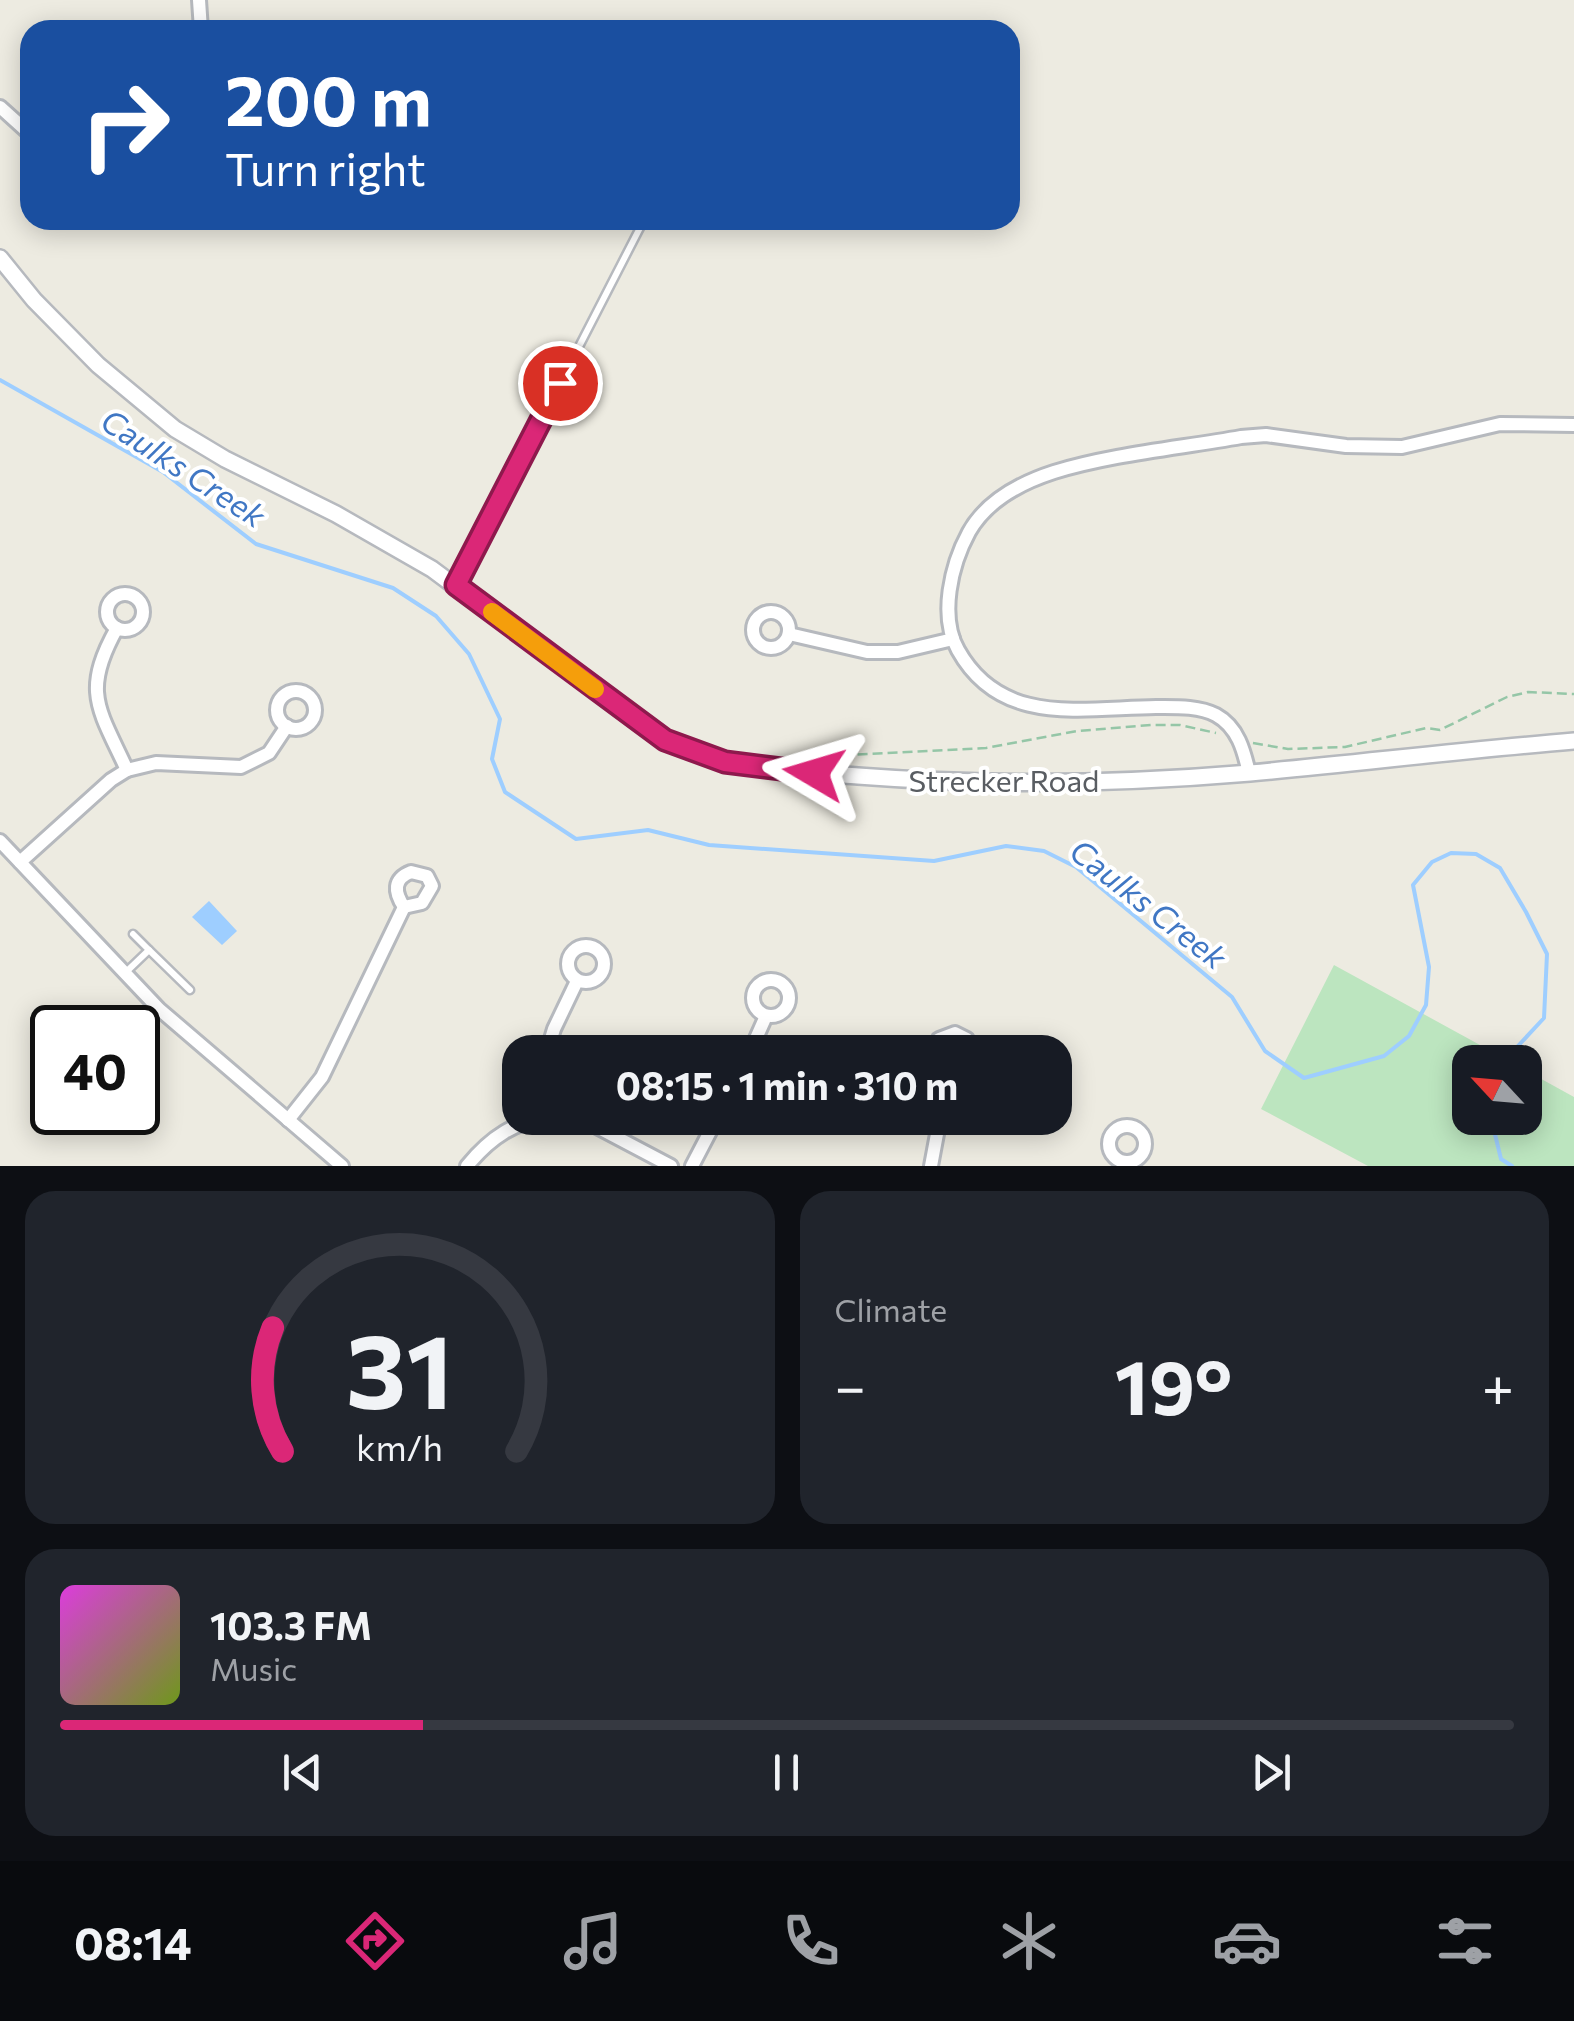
<!DOCTYPE html>
<html lang="en">
<head>
<meta charset="utf-8">
<style>
	:root { --surface:#171b24; --page:#20242c; --text:#f1f3f6; --muted:#9ea1a6; --line:#363941; --accent:#db2777 }
	body { margin:0; font-family:Commissioner,sans-serif; background:var(--page); color:var(--text); height:100vh; display:flex; flex-direction:column; font-size:38px; white-space:nowrap }
	* { box-sizing:border-box; margin:0 }
	p { font-size:32px; color:var(--muted) }
	.icon { flex:none; width:55px; height:55px; fill:none; stroke:currentColor; stroke-width:2; stroke-linecap:round; stroke-linejoin:round }
	.map { position:relative; height:1166px; overflow:hidden }
	.sheet { display:flex; flex-direction:column; gap:25px; padding:25px; background:#0d0f14; flex:1 }
	.sheet>* { flex:none }
	.hud { position:absolute; left:20px; top:20px; width:1000px; height:210px; border-radius:30px; box-shadow:0 5px 25px #0003; background:#1a4fa0; color:#fff; overflow:hidden }
	.needle { width:65px; rotate:296deg }
	.tools { position:absolute; left:1452px; top:1045px; display:grid; gap:20px }
	.tools a { display:grid; place-items:center; width:90px; height:90px; border-radius:20px; background:var(--surface); box-shadow:0 5px 25px #0003; font-size:50px }
	.speed { position:absolute; left:30px; top:1005px; display:flex; gap:20px; font-size:50px; font-weight:700; text-align:center }
	.speed>* { display:grid; place-content:center; width:130px; height:130px; border-radius:50%; background:var(--surface); box-shadow:0 5px 25px #0003; line-height:1 }
	.speed .limit { border:5px solid #111; border-radius:15px; background:#fff; color:#111 }
	.pin { position:absolute; display:grid; place-items:center; width:85px; height:85px; color:#fff; margin:-42px; border:5px solid #fff; border-radius:50%; box-shadow:0 2px 10px #0007 }
	.me { position:absolute; width:110px; margin:-55px; rotate:277deg; stroke-linejoin:round; filter:drop-shadow(0 0 8px #0008) }
	.turn { display:flex; align-items:center; gap:35px; height:210px; padding:0 40px; font-size:45px }
	.turn .icon { width:130px; height:130px; stroke-width:2.5 }
	.turn b { display:block; font-size:70px; line-height:85px }
	.big { font-size:75px; font-weight:700; line-height:1.1 }
	.sheet .tile { flex:1; display:flex; flex-direction:column; justify-content:center; gap:15px; min-width:0; padding:0 35px; border-radius:30px; background:var(--page) }
	.sheet .dial { align-items:center; gap:0 }
	.dial svg { height:260px; overflow:visible; fill:none; stroke:var(--line); stroke-width:7; stroke-linecap:round; text-anchor:middle }
	.dial text { fill:var(--text); stroke:none }
	.song { display:flex; align-items:center; gap:30px }
	.cover { width:120px; height:120px; border-radius:15px; background:linear-gradient(135deg,hsl(300 70% 55%),hsl(80 70% 35%)) }
	.played { height:10px; border-radius:5px; background:linear-gradient(90deg,var(--accent) 25%,var(--line) 25%) }
	.keys { display:flex; justify-content:space-around; direction:ltr }
	.heat { display:flex; justify-content:space-between; align-items:center; font-size:55px; direction:ltr }
	.sheet .tiles { flex:1; display:grid; gap:25px; grid-template-columns:1fr 1fr }
	.tile:last-child { grid-column:span 2 }
	.trip { position:absolute; left:502px; top:1035px; width:570px; height:100px; border-radius:30px; background:var(--surface); box-shadow:0 5px 25px #0003; font-weight:700; line-height:100px; text-align:center }
	.dock { display:flex; height:160px; justify-content:space-around; align-items:center; background:#090b0e; color:var(--muted) }
	.dock .icon { width:70px; height:70px }
	.dock .on { color:var(--accent) }
	.dock b { font-size:45px; color:var(--text) }
	.map>svg:first-child { display:block }
	.green { fill:#bce5bf }
	.water { fill:#9eceff }
	.lines { fill:none; stroke-linecap:round; stroke-linejoin:round }
	.stream { stroke:#9eceff; stroke-width:4 }
	.service-casing { stroke:#b6b9be; stroke-width:11 }
	.minor-casing { stroke:#b6b9be; stroke-width:18 }
	.tertiary-casing { stroke:#b6b9be; stroke-width:20 }
	.path { stroke:#95c6a7; stroke-width:2.5; stroke-dasharray:10 5; stroke-linecap:butt }
	.service { stroke:#fff; stroke-width:6 }
	.minor { stroke:#fff; stroke-width:12 }
	.tertiary { stroke:#fff; stroke-width:15 }
	.route-casing { stroke:#8e194d; stroke-width:25 }
	.route { stroke:#db2777; stroke-width:18 }
	.slow { stroke:#f59e0b; stroke-width:18 }
	.labels { text-anchor:middle; dominant-baseline:central; stroke-width:8; stroke-linejoin:round; paint-order:stroke }
	.street-label { font-size:30px; fill:#595d62; stroke:#fff }
	.water-label { font-size:32px; font-style:italic; fill:#4077c4; stroke:#fff }
</style>
</head>
<body>
<div class="map">
<svg width="1574" height="1166" viewBox="0 0 1574 1166">
	<rect width="100%" height="100%" fill="#edebe1"/>
	<!-- green -->
	<path class="green" d="M1334 965 1511 1062H1470V1118H1525V1070L1574 1097V1166H1368L1261 1109Z"/>
	<!-- water -->
	<path class="water" d="M209 901 237 931 222 945 192 917Z"/>
	<g class="lines">
		<!-- stream -->
		<g class="stream">
			<path d="M0 380 163 472 256 544 393 588 436 616 469 654 500 719 492 759 505 792 576 839 648 830 709 845 934 861 1006 846 1044 851 1076 867 1232 997 1265 1051 1304 1078 1384 1056 1409 1036 1426 1005 1429 967 1413 885 1432 862 1451 853 1476 854 1500 868 1526 912 1547 954 1544 1018 1503 1062"/>
			<path d="M1491 1118 1501 1159 1512 1166"/>
		</g>
		<defs>
			<g id="service">
				<path d="M737 30 745 26 752 30"/>
				<path d="M457 584 644 220"/>
				<path d="M149 950 190 990"/>
				<path d="M125 973 149 950 133 934"/>
			</g>
			<g id="minor">
				<path d="M199 0 201 30"/>
				<path d="M0 107 30 134"/>
				<circle cx="125" cy="612" r="18"/>
				<circle cx="771" cy="630" r="18"/>
				<path d="M117 628C81 692 99 709 127 770"/>
				<path d="M789 634 867 652H898L953 639"/>
				<circle cx="296" cy="710" r="19"/>
				<path d="M1249 773C1244 751 1238 727 1216 715 1199 706 1175 707 1156 707 1081 708 1001 727 958 650 939 616 951 565 969 532 987 500 1020 483 1054 472 1113 454 1180 448 1241 437L1266 435 1346 446 1402 447 1500 424 1574 425"/>
				<path d="M0 841 159 1009 342 1166"/>
				<path d="M20 862 111 780 127 770 156 763 241 767 269 753 287 726"/>
				<path d="M411 872 427 876 432 886 422 903 404 907C394 892 393 879 411 872Z"/>
				<circle cx="586" cy="964" r="18"/>
				<circle cx="771" cy="998" r="18"/>
				<path d="M547 1052 554 1029 577 981"/>
				<path d="M750 1052 766 1016"/>
				<path d="M934 1052 939 1039 955 1033 967 1039 971 1052"/>
				<path d="M570 1118 597 1127 671 1166"/>
				<path d="M288 1120 322 1077 404 907"/>
				<circle cx="1127" cy="1144" r="18"/>
				<path d="M467 1166C490 1138 515 1120 552 1118"/>
				<path d="M692 1166 717 1118"/>
				<path d="M931 1166 940 1118"/>
			</g>
			<path id="tertiary" d="M0 258 34 300 98 365 175 429 225 459 336 514 432 569 640 724C705 767 782 770 858 776 988 786 1120 784 1250 773 1358 763 1466 750 1574 741"/>
		</defs>
		<!-- service casing -->
		<use href="#service" class="service-casing"/>
		<!-- minor casing -->
		<use href="#minor" class="minor-casing"/>
		<!-- tertiary casing -->
		<use href="#tertiary" class="tertiary-casing"/>
		<!-- path -->
		<g class="path">
			<path d="M1253 743 1288 749 1345 747 1426 728 1440 730 1507 697 1528 692 1574 694"/>
			<path d="M828 759 848 755 986 748 1077 731 1151 725H1180L1216 733"/>
		</g>
		<!-- service -->
		<use href="#service" class="service"/>
		<!-- minor -->
		<use href="#minor" class="minor"/>
		<!-- tertiary -->
		<use href="#tertiary" class="tertiary"/>
	</g>
	<g class="lines">
		<defs>
			<path id="route" d="M560 383 456 585 665 740 725 762 814 773"/>
		</defs>
		<!-- route casing -->
		<use href="#route" class="route-casing"/>
		<!-- route -->
		<use href="#route" class="route"/>
		<!-- slow -->
		<path class="slow" d="M492 612 595 689"/>
	</g>
	<g class="labels">
		<!-- street labels -->
		<g class="street-label">
			<text x="1004" y="779">Strecker Road</text>
		</g>
		<!-- water labels -->
		<g class="water-label">
			<text transform="translate(184 467) rotate(33)">Caulks Creek</text>
			<text transform="translate(1149 903) rotate(38)">Caulks Creek</text>
		</g>
	</g>
</svg>
<div class="tools">
<a><svg class="needle" viewBox="-14 -14 28 28"><path d="M0-13l5 13h-10z" fill="#e53935"/><path d="M0 13l5-13h-10z" fill="#9ea1a6"/></svg></a>
</div>
<div class="speed"><div class="limit">40</div></div>
<div class="pin" style="left:560px;top:383px;background:#d93025"><svg class="icon" aria-label="arrive" viewBox="0 0 24 24"><path d="M6 21V4h12l-3 4 3 4H6"/></svg></div>
<svg class="me" style="left:814px;top:773px" viewBox="-20 -20 40 40"><path d="M0-17L14 15 0 8-14 15z" fill="#db2777" stroke="#fff" stroke-width="4"/></svg>
<div class="trip">08:15 · 1 min · 310 m</div>
<div class="hud">
<div class="turn"><svg class="icon" aria-label="right" viewBox="0 0 24 24"><path d="M7 20v-9h11M14 6l5 5-5 5"/></svg><div><b>200 m</b>Turn right</div></div>
</div>
</div>
<section class="sheet">
<div class="tiles">
<div class="tile dial"><svg viewBox="0 0 100 80">
<path d="M14 69A42 42 0 1 1 86 69"/>
<path d="M14 69A42 42 0 0 1 11 31" stroke="#db2777"/>
<text x="50" y="56" font-size="32" font-weight="700">31</text>
<text x="50" y="72" font-size="11">km/h</text>
</svg></div>
<div class="tile"><p>Climate</p>
<div class="heat"><a>−</a><b class="big">19°</b><a>+</a></div>
</div>
<div class="tile">
<div class="song"><i class="cover"></i><div><b>103.3 FM</b><p>Music</p></div></div>
<div class="played"></div>
<div class="keys"><svg class="icon" aria-label="previous" viewBox="0 0 24 24"><path d="M18 5L8 12l10 7zM5 5v14"/></svg><svg class="icon" aria-label="pause" viewBox="0 0 24 24"><path d="M8 5v14M16 5v14"/></svg><svg class="icon" aria-label="next" viewBox="0 0 24 24"><path d="M6 5l10 7-10 7zM19 5v14"/></svg></div>
</div>
</div>
</section>
<nav class="dock">
<b>08:14</b>
<svg class="icon on" aria-label="directions" viewBox="0 0 24 24"><path d="M12 3l9 9-9 9-9-9zM9 14v-3h6M13 9l2 2-2 2"/></svg>
<svg class="icon" aria-label="music" viewBox="0 0 24 24"><path d="M9 18V5l10-2v13"/><circle cx="6" cy="18" r="3"/><circle cx="16" cy="16" r="3"/></svg>
<svg class="icon" aria-label="phone" viewBox="0 0 24 24"><path d="M5 4h4l2 5-3 2q2 4 5 5l2-3 5 2v4C11 20 4 13 5 4z"/></svg>
<svg class="icon" aria-label="climate" viewBox="0 0 24 24"><path d="M12 3v18M4 7l16 10M4 17L20 7"/></svg>
<svg class="icon" aria-label="car" viewBox="0 0 24 24"><path d="M5 17H2v-5l4-1 3-4h7l3 4 3 1v5h-3M9 17h6M6 11h13"/><circle cx="7" cy="17" r="2"/><circle cx="17" cy="17" r="2"/></svg>
<svg class="icon" aria-label="filters" viewBox="0 0 24 24"><path d="M4 7h16M4 17h16"/><circle cx="9" cy="7" r="2"/><circle cx="15" cy="17" r="2"/></svg>
</nav>
</body>
</html>
